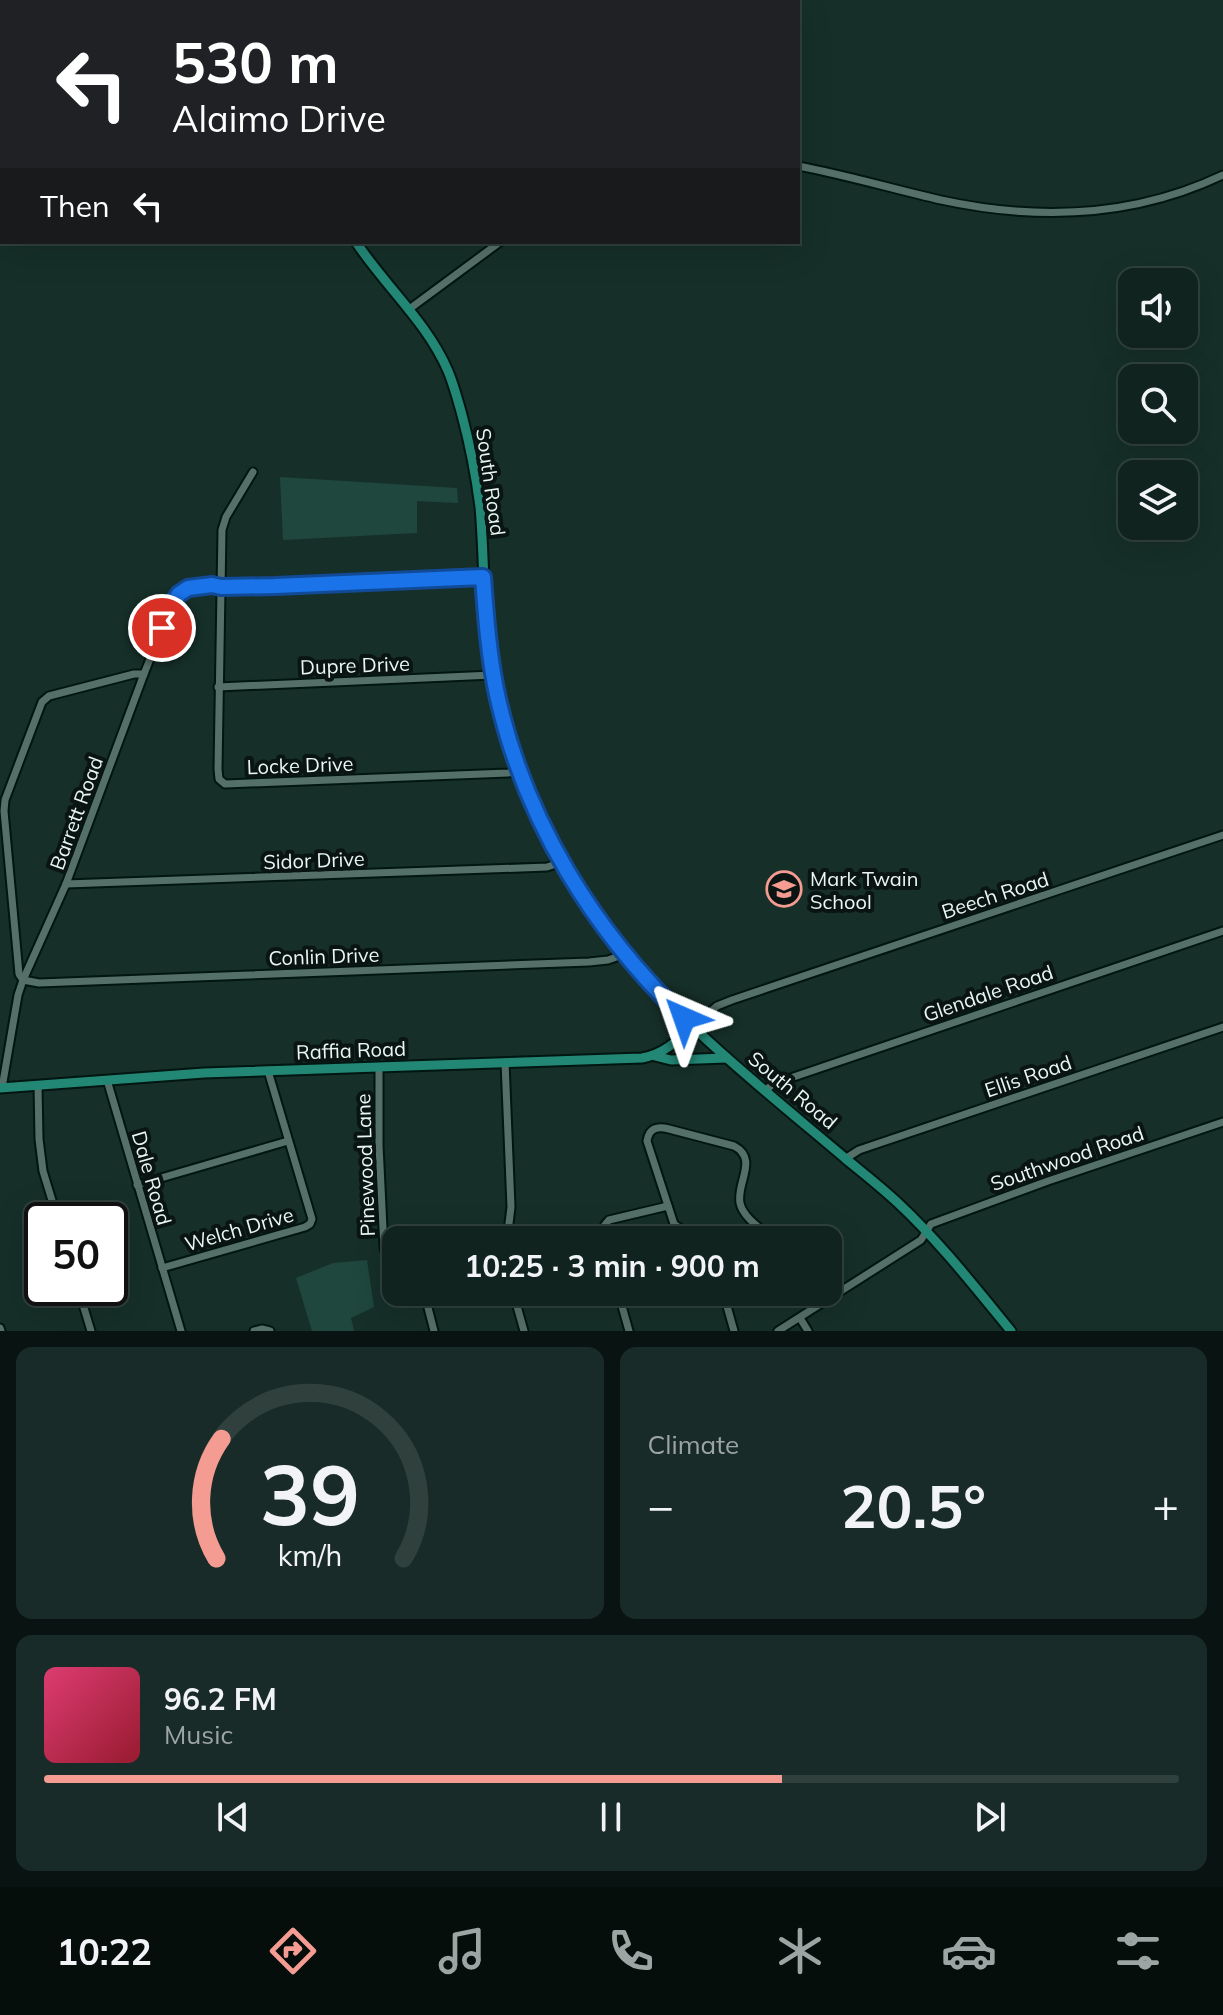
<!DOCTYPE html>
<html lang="en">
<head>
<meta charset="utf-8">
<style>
	:root { --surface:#10231f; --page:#192b28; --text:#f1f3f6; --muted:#9ca4a4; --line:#30403d; --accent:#f59c92 }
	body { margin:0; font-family:Mulish,sans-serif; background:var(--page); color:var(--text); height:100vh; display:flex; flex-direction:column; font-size:30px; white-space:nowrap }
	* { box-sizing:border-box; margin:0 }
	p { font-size:26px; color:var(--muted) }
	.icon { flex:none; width:44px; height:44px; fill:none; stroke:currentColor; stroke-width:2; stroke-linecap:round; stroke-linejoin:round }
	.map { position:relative; height:1331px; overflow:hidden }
	.panel { display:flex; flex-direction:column; gap:16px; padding:16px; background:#091311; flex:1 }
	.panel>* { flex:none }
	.guide { position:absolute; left:0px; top:0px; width:800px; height:244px; box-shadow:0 8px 32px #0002,0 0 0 2px var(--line); background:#202124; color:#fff; overflow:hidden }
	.buttons { position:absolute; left:1118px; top:268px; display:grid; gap:16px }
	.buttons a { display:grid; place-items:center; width:80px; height:80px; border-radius:16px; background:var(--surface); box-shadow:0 8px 32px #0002,0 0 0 2px var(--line); font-size:40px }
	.speed { position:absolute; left:24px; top:1202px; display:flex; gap:16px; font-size:40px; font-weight:700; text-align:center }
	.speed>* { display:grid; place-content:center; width:104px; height:104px; border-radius:50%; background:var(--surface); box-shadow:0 8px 32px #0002,0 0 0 2px var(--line); line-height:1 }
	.speed .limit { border:4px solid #111; border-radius:12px; background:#fff; color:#111 }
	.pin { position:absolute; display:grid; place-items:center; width:68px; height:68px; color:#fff; margin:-34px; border:4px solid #fff; border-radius:50%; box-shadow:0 2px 8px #0007 }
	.me { position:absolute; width:88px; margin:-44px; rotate:317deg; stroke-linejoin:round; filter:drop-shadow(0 0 6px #0008) }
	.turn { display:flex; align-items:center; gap:28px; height:168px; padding:0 40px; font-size:36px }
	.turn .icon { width:104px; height:104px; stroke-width:2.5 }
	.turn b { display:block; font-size:56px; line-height:68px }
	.then { display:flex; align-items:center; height:76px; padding:0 40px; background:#0003; gap:16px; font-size:30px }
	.big { font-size:60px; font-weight:700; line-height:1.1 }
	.panel .tile { flex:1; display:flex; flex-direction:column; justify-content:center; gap:12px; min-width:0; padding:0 28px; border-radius:16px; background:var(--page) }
	.panel .dial { align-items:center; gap:0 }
	.dial svg { height:208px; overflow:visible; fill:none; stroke:var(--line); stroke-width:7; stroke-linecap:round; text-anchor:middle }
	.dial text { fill:var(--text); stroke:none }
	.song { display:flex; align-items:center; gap:24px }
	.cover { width:96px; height:96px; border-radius:12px; background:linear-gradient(135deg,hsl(340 70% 55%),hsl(350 70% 35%)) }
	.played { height:8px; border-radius:4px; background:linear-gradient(90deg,var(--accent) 65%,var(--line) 65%) }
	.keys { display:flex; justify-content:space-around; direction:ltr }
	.heat { display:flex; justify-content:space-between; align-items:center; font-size:44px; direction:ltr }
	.panel .tiles { flex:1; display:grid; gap:16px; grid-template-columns:1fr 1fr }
	.tile:last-child { grid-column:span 2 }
	.trip { position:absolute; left:382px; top:1226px; width:460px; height:80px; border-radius:16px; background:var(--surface); box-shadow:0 8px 32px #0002,0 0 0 2px var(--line); font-weight:700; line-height:80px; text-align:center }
	.tabs { display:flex; height:128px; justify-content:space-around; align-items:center; background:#060e0c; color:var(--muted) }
	.tabs .icon { width:56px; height:56px }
	.tabs .active { color:var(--accent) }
	.tabs b { font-size:36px; color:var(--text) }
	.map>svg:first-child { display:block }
	.green { fill:#1f473e }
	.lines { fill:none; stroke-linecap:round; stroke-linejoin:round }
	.minor-casing { stroke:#011611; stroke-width:11 }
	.major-casing { stroke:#011611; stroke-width:13 }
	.minor { stroke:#557069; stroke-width:7 }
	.major { stroke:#238776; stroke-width:9 }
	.route-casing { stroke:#114b97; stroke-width:20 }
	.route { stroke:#1a73e8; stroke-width:14 }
	.labels { text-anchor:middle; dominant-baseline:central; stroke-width:8; stroke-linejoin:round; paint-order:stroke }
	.street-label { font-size:20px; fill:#e8f7f2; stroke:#0a1412 }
	.poi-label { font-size:20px; fill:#e8f7f2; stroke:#0a1412; text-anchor:start }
</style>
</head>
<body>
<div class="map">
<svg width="1223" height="1331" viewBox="0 0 1223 1331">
	<rect width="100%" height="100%" fill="#162f29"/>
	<!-- green -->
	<g class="green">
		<path d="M280 477 457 488 458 503 417 501V533L283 540Z"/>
		<path d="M367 1260 374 1307 351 1318 354 1331H312L296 1278 333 1263Z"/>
	</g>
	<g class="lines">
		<defs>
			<g id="minor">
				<path d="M597 0V2"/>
				<path d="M798 166C846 175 893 189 941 200 1038 221 1133 218 1223 175"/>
				<path d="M408 310 500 242"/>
				<path d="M253 472 226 517 222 530 218 769 219 779 225 784 508 773 519 771"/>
				<path d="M144 674H134L49 696 42 702 5 800 4 811 19 974 23 980 39 983 589 962 608 960 625 954"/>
				<path d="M218 687 493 675"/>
				<path d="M66 884 547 867 562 862"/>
				<path d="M693 1026 717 1006 732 1000 1223 835"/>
				<path d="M505 1062 511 1207 507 1240"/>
				<path d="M379 1067V1145L384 1249 392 1253 396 1254"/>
				<path d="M107 1080 181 1331"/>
				<path d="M38 1085 39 1139 43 1171 58 1220"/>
				<path d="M2 1088 18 995 23 980 66 884 144 674 171 606 179 594 188 588 212 585 221 587 275 586 483 577"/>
				<path d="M766 1090 773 1084 1223 931"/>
				<path d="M845 1159 859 1150 1223 1027"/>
				<path d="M137 1185 288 1141"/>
				<path d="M603 1240C601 1231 603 1226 609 1220L668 1206"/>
				<path d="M697 1240 674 1224 647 1141C649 1128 657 1126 669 1129L734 1146C759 1159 736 1183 740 1203 743 1218 763 1230 774 1240"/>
				<path d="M162 1268 305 1227 310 1224 312 1219 268 1071"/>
				<path d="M78 1288 91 1331"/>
				<path d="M424 1292 434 1331"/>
				<path d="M513 1292 524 1331"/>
				<path d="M618 1292 629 1331"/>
				<path d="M723 1292 734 1331"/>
				<path d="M800 1318 808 1331"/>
				<path d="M0 1328 1 1331"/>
				<path d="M254 1331 262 1329 270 1331"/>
				<path d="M778 1331 921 1240 931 1224 1048 1181 1223 1122"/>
			</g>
			<g id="major">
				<path d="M280 0V2"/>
				<path d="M356 242C385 286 427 322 448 371 454 385 458 401 462 415 470 445 476 476 480 507 484 551 483 595 488 639 496 707 517 774 548 835 564 866 581 898 602 926 669 1016 761 1087 846 1159 863 1173 881 1187 897 1202 938 1240 975 1287 1011 1331"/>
				<path d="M655 1056 671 1060 727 1058"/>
				<path d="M0 1088 204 1073 642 1058C664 1054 677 1041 693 1026"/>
			</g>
		</defs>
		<!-- minor casing -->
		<use href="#minor" class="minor-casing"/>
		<!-- major casing -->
		<use href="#major" class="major-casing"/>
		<!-- minor -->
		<use href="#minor" class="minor"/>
		<!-- major -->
		<use href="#major" class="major"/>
	</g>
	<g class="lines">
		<defs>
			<path id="route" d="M162 628 171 606 179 594 188 588 212 585 221 587 275 586 483 577C486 618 489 659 498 699 526 822 594 931 684 1018"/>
		</defs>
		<!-- route casing -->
		<use href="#route" class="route-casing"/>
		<!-- route -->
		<use href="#route" class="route"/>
	</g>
	<!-- icons -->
	<defs>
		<symbol id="school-ring" viewBox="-11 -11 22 22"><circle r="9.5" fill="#0a1412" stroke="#f59c92" stroke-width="1.5"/><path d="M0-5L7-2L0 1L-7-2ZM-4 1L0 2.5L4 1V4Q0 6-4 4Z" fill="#f59c92"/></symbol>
	</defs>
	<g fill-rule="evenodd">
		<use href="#school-ring" x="764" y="869" width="40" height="40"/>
	</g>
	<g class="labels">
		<!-- street labels -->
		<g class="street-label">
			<text transform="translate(491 482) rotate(82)">South Road</text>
			<text transform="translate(355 665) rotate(-2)">Dupre Drive</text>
			<text transform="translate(300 765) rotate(-2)">Locke Drive</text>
			<text transform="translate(76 813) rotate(-70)">Barrett Road</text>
			<text transform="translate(314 860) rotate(-2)">Sidor Drive</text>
			<text transform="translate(995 895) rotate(-18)">Beech Road</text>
			<text transform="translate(324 956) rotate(-2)">Conlin Drive</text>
			<text transform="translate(988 993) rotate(-19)">Glendale Road</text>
			<text transform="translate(351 1050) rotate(-2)">Raffia Road</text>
			<text transform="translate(1028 1076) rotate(-19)">Ellis Road</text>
			<text transform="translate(793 1090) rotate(40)">South Road</text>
			<text transform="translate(1067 1158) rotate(-19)">Southwood Road</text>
			<text transform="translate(365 1165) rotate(-92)">Pinewood Lane</text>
			<text transform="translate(152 1178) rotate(74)">Dale Road</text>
			<text transform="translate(239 1229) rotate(-16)">Welch Drive</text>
		</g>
		<!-- poi labels -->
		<g class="poi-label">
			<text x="810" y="878">Mark Twain<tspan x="810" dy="23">School</tspan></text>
		</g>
	</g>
</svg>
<div class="buttons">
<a><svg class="icon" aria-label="sound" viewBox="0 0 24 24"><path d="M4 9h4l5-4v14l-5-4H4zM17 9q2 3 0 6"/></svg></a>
<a><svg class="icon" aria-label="search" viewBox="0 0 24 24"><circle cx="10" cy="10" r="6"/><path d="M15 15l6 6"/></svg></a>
<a><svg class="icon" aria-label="layers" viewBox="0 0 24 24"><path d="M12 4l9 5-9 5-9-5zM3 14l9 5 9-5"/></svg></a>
</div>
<div class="speed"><div class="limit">50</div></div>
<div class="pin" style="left:162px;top:628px;background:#d93025"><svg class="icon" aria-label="arrive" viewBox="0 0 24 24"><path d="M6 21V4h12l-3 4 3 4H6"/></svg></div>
<svg class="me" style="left:684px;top:1018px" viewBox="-20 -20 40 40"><path d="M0-17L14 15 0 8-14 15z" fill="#1a73e8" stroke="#fff" stroke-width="4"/></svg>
<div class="trip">10:25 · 3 min · 900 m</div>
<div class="guide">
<div class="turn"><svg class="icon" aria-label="left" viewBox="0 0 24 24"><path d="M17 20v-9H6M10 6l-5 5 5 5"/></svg><div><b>530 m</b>Alaimo Drive</div></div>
<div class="then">Then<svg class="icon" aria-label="left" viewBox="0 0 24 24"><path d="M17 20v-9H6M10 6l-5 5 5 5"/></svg></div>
</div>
</div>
<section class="panel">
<div class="tiles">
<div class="tile dial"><svg viewBox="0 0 100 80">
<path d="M14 69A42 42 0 1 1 86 69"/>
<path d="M14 69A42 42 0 0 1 16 23" stroke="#f59c92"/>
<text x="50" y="56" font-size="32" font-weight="700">39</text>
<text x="50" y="72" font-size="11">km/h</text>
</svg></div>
<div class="tile"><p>Climate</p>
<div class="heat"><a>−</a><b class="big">20.5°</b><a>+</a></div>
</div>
<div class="tile">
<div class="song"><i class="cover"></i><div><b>96.2 FM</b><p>Music</p></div></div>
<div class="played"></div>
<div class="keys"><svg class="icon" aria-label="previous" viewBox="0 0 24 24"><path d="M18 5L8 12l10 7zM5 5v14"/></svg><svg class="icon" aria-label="pause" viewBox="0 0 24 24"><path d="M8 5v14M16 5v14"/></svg><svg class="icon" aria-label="next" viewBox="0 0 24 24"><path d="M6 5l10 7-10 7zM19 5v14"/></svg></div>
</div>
</div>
</section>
<nav class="tabs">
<b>10:22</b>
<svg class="icon active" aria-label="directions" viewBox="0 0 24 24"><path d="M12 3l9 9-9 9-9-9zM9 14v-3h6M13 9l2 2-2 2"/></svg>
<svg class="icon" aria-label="music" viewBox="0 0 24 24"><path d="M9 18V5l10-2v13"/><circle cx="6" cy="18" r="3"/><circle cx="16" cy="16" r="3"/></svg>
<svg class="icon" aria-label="phone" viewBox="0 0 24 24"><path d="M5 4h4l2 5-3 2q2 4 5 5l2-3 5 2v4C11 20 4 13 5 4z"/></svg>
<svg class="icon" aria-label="climate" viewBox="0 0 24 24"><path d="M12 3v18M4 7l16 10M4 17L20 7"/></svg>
<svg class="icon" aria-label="car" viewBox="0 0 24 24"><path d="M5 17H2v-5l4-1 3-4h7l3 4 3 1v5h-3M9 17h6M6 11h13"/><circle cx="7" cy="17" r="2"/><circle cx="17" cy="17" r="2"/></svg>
<svg class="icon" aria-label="filters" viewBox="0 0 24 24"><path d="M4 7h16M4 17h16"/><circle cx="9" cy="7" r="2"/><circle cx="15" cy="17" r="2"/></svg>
</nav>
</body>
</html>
